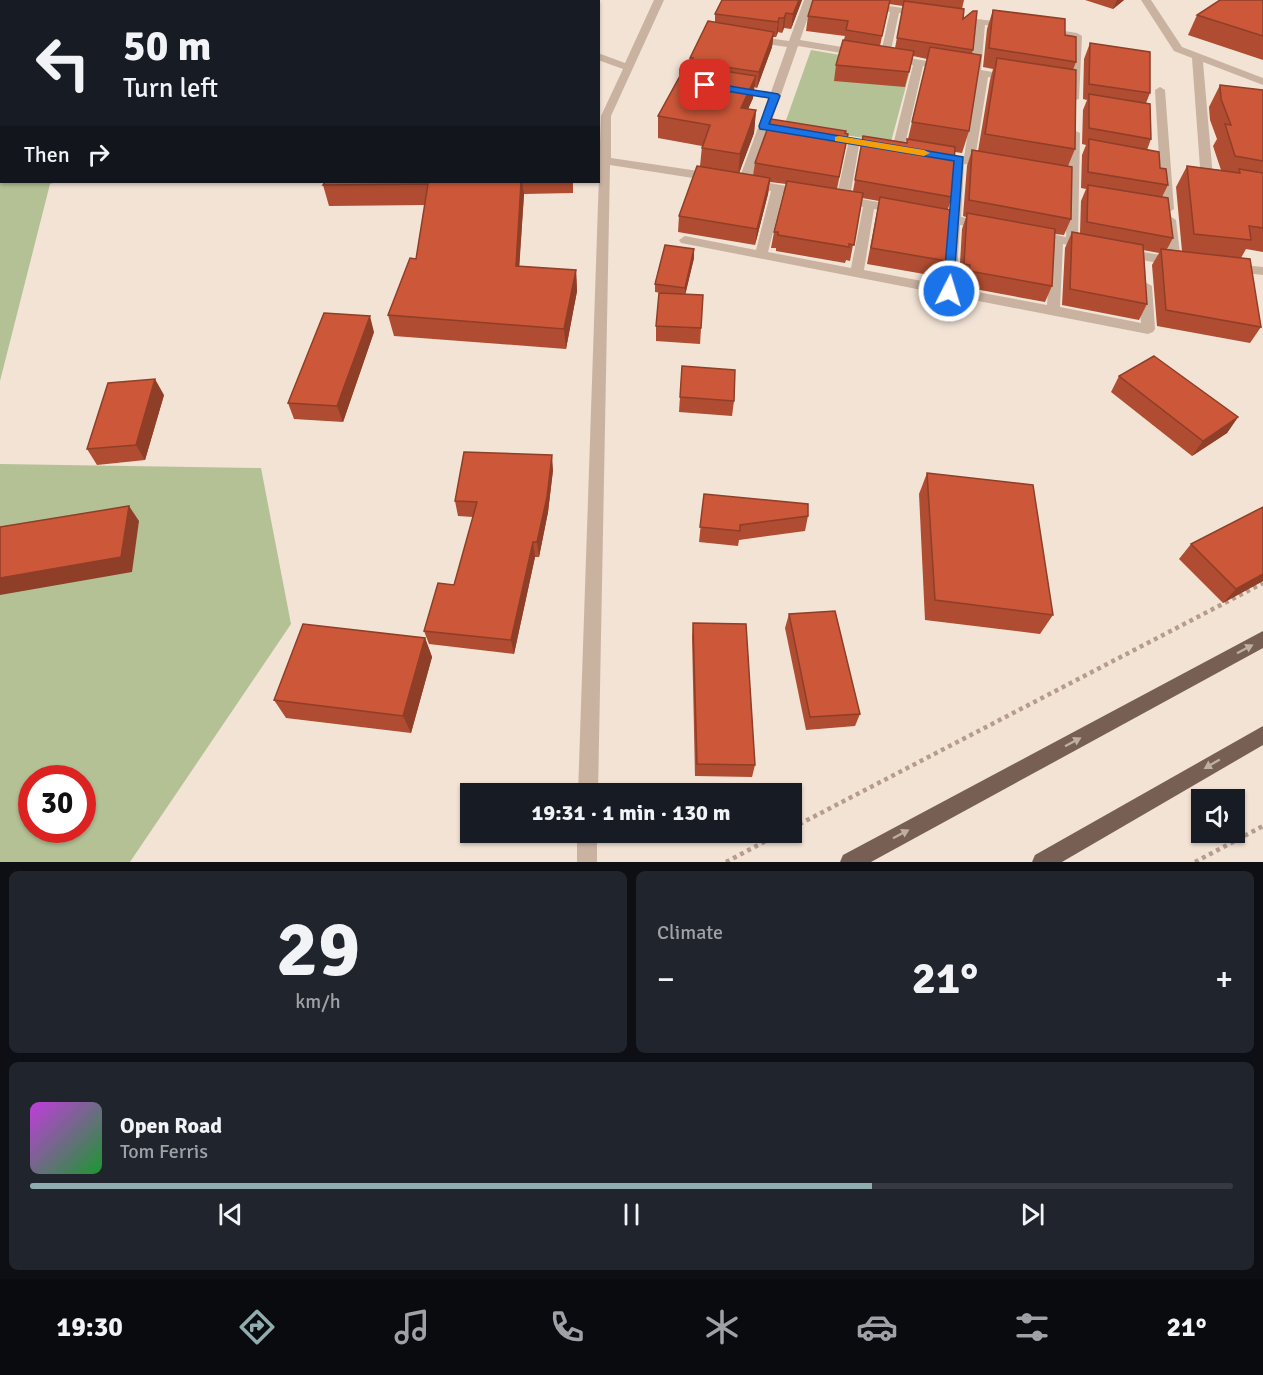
<!DOCTYPE html>
<html lang="en">
<head>
<meta charset="utf-8">
<style>
	:root { --surface:#171b24; --page:#20242c; --text:#f1f3f6; --muted:#9ea1a6; --line:#363941; --accent:#8facae }
	body { margin:0; font-family:Signika,sans-serif; background:var(--page); color:var(--text); height:100vh; display:flex; flex-direction:column; font-size:22px; white-space:nowrap }
	* { box-sizing:border-box; margin:0 }
	p { font-size:20px; color:var(--muted) }
	.icon { flex:none; width:33px; height:33px; fill:none; stroke:currentColor; stroke-width:2; stroke-linecap:round; stroke-linejoin:round }
	.map { position:relative; height:862px; overflow:hidden }
	.details { display:flex; flex-direction:column; gap:9px; padding:9px; background:#0d0f14; flex:1 }
	.details>* { flex:none }
	.top-card { position:absolute; left:0px; top:0px; width:600px; height:183px; box-shadow:0 2px 4px #0004; background:#171b24; color:var(--text); overflow:hidden }
	.buttons { position:absolute; left:1191px; top:789px; display:grid; gap:12px }
	.buttons a { display:grid; place-items:center; width:54px; height:54px; border-radius:0px; background:var(--surface); box-shadow:0 2px 4px #0004; font-size:30px }
	.speed { position:absolute; left:18px; top:765px; display:flex; gap:12px; font-size:30px; font-weight:700; text-align:center }
	.speed>* { display:grid; place-content:center; width:78px; height:78px; border-radius:50%; background:var(--surface); box-shadow:0 2px 4px #0004; line-height:1 }
	.speed .limit { border:9px solid #d22; background:#fff; color:#111 }
	.pin { position:absolute; display:grid; place-items:center; width:51px; height:51px; color:#fff; margin:-26px; border-radius:12px; box-shadow:0 3px 9px #0006 }
	.me { position:absolute; width:66px; margin:-33px; rotate:5deg; stroke-linejoin:round; filter:drop-shadow(0 0 4px #0008) }
	.turn { display:flex; align-items:center; gap:21px; height:126px; padding:0 24px; font-size:27px }
	.turn .icon { width:78px; height:78px; stroke-width:2.5 }
	.turn b { display:block; font-size:42px; line-height:51px }
	.then { display:flex; align-items:center; height:57px; padding:0 24px; background:#0003; gap:12px; font-size:22px }
	.big { font-size:45px; font-weight:700; line-height:1.1 }
	.details .card { flex:1; display:flex; flex-direction:column; justify-content:center; gap:9px; min-width:0; padding:0 21px; border-radius:9px; background:var(--page) }
	.details .dial { align-items:center; gap:0 }
	.dial b { font-size:78px; line-height:1 }
	.song { display:flex; align-items:center; gap:18px }
	.cover { width:72px; height:72px; border-radius:9px; background:linear-gradient(135deg,hsl(290 70% 55%),hsl(130 70% 35%)) }
	.played { height:6px; border-radius:3px; background:linear-gradient(90deg,var(--accent) 70%,var(--line) 70%) }
	.keys { display:flex; justify-content:space-around; direction:ltr }
	.heat { display:flex; justify-content:space-between; align-items:center; font-size:33px; direction:ltr }
	.details .tiles { flex:1; display:grid; gap:9px; grid-template-columns:1fr 1fr }
	.card:last-child { grid-column:span 2 }
	.trip { position:absolute; left:460px; top:783px; width:342px; height:60px; border-radius:0px; background:var(--surface); box-shadow:0 2px 4px #0004; font-weight:700; line-height:60px; text-align:center }
	.tab-bar { display:flex; height:96px; justify-content:space-around; align-items:center; background:#090b0e; color:var(--muted) }
	.tab-bar .icon { width:42px; height:42px }
	.tab-bar .selected { color:var(--accent) }
	.tab-bar b { font-size:27px; color:var(--text) }
	.map>svg:first-child { display:block }
	.green { fill:#b4c195; fill-rule:evenodd }
	.lines { fill:none; stroke-linecap:round; stroke-linejoin:round }
	.path { stroke:#b69c8b; stroke-width:4.5; stroke-dasharray:4 4; stroke-linecap:butt }
	.minor { fill:#cab2a1; fill-rule:evenodd }
	.major { fill:#775f54; fill-rule:evenodd }
	.wall { fill:#af4c31; fill-rule:evenodd }
	.shaded-wall { fill:#8f3e28 }
	.building { fill:#cc5839; stroke:#8f3e28; stroke-width:1.5 }
	.oneway { fill:#bfaea2 }
	.route { fill:#1a73e8; stroke:#114b97; stroke-width:1.5 }
	.slow { fill:#f59e0b }
</style>
</head>
<body>
<div class="map">
<svg width="1263" height="862" viewBox="0 0 1263 862">
	<rect width="100%" height="100%" fill="#f2e3d5"/>
	<!-- green -->
	<g class="green">
		<path d="M0 0 272 1 2 2V182H55L50 184 0 381Z"/>
		<path d="M811 50 911 67 891 142 784 126Z"/>
		<path d="M0 464 261 468 291 624 130 862H0ZM32 778H82V830H32Z"/>
	</g>
	<g class="lines">
		<!-- path -->
		<g class="path">
			<path d="M792 828 1263 583"/>
			<path d="M726 862 783 832"/>
			<path d="M1195 862 1263 826"/>
		</g>
		<!-- minor -->
		<g class="minor">
			<path d="M654 0H664L611 116V158L712 173 718 177 712 181 610 165 598 794H578L601 116 623 69 598 60V53L625 63Z"/>
			<path d="M804 0H814L800 40 860 50 865 53 860 56 798 46 751 180 804 189 810 193 804 197 783 193 768 252 851 268 863 207 839 203 836 199 848 144 824 139 822 137 828 134 881 143 887 146 885 148 859 146 850 197 895 205 901 209 895 213 874 209 864 270 943 285 948 223 927 219 925 216 931 212 949 215 953 162 930 157 928 155 934 152 964 157 977 76 923 66 904 149 898 152 894 151 892 149 913 65 885 60 880 57 890 12 828 3 823 0H848L923 11 925 13 920 16 899 13 890 55 971 68 975 24 953 20V16L1009 23 1014 26 1012 28 985 25 981 70 1010 75 1015 78 1010 81 988 77 975 159 991 162 993 164 987 167 964 164 961 217 988 222 990 225 984 229 960 225 956 288 1047 305 1051 242 1033 238 1031 235 1037 231 1066 237 1068 133 1074 130 1080 133 1078 239 1091 242 1093 245 1087 249 1063 244 1060 307 1141 323 1138 286 1145 282 1152 286 1155 329 1153 332 1148 334 681 243 679 240 685 236 756 250 771 191 740 185 738 182 769 98 735 93 730 90 735 87 771 92 787 47 753 42 748 39 753 36 789 41Z"/>
			<path d="M1141 0H1151L1182 47 1263 78V85L1203 62 1213 178 1217 179V185H1207L1201 181 1192 58 1174 51Z"/>
			<path d="M1045 28 1077 33 1082 36 1079 99 1075 100 1070 97 1072 38 1042 33 1040 31Z"/>
			<path d="M1160 87 1165 90 1174 209 1168 213 1162 209 1155 90Z"/>
			<path d="M1170 216 1176 220 1181 262 1180 265 1174 266 1121 256 1119 253 1125 249 1167 256 1164 220Z"/>
			<path d="M1232 264 1263 267V275L1227 271 1226 268Z"/>
			<rect x="577" y="832" width="20" height="30"/>
		</g>
		<!-- major -->
		<g class="major">
			<path d="M1263 631V648L871 862H840L843 855Z"/>
			<path d="M1263 726V745L1062 862H1032L1035 855Z"/>
		</g>
	</g>
	<!-- wall -->
	<g class="wall">
		<path d="M309 0H600L598 2H313Z"/>
		<path d="M802 0 791 29 784 28 782 33 778 32 776 37H773L772 47 757 88 754 87 753 98 748 109 756 110 754 133 739 173 753 175 755 163 845 133 848 134 837 189 853 191 863 136 907 143 927 59 913 56 905 87 834 81 836 65 845 36 806 31 808 16 813 0H964L962 9 963 19 973 50 972 54 969 131 962 153 955 152 952 197 948 209 947 261 941 277 867 264 879 201 862 198 850 261 846 260 845 263 776 251V248H771L774 232 786 184 770 182 768 194 755 245 678 232 679 216 700 166 702 146 658 138V116L690 65V58L715 22V14ZM889 4 903 6 895 48 880 46Z"/>
		<path d="M1085 0H1124L1113 9Z"/>
		<path d="M1263 0V60L1188 35 1197 15Z"/>
		<path d="M993 10 1065 35 1076 62 1073 70 1075 149 1068 166 1071 219 1064 235 1055 234 1052 286 1045 302 964 287V281L959 280 962 229 966 217 963 216 967 166 972 150 978 151 990 80 993 69 983 67 987 29Z"/>
		<path d="M1090 43 1150 93 1146 103 1151 139 1147 150 1160 168 1168 185 1162 197 1173 238 1167 249 1182 251 1176 187 1187 166 1221 170 1213 146 1217 139 1210 120 1209 107 1220 85 1263 90V252L1246 249 1241 258 1261 327 1250 343 1157 326 1152 265 1159 253 1143 250 1147 304 1139 320 1062 305 1065 248 1072 232 1080 233 1081 201 1086 189 1081 188 1082 155 1086 145 1082 144 1083 110 1087 100 1083 99 1084 59Z"/>
		<path d="M325 182H573V193L524 194 519 266 576 270 577 291 566 349 394 336 388 315 416 259 425 205 329 206 323 185Z"/>
		<path d="M694 258 685 294 701 328 700 344 656 341V326L661 293 655 292V284Z"/>
		<path d="M374 332 343 422 294 419 288 403Z"/>
		<path d="M682 366 734 401 732 416 679 412Z"/>
		<path d="M1119 376 1238 417 1227 433 1192 456 1111 392Z"/>
		<path d="M164 395 145 460 97 465 87 449Z"/>
		<path d="M553 470 548 512 539 557H535L514 654 429 644 424 631 454 585 473 517 458 516 455 501Z"/>
		<path d="M927 473 1053 615 1040 634 925 620 919 494Z"/>
		<path d="M704 494 808 516 805 531 739 540 738 546 699 542Z"/>
		<path d="M1191 544 1263 581 1223 603 1179 559Z"/>
		<path d="M789 614 860 714 855 726 806 730 785 628Z"/>
		<path d="M693 623 755 765 752 777 695 776 692 637Z"/>
		<path d="M425 638 432 657 411 733 286 718 274 700Z"/>
	</g>
	<!-- shaded-wall -->
	<g class="shaded-wall">
		<path d="M568 0H600L598 2H565Z"/>
		<path d="M799 0H802L791 29 793 14Z"/>
		<path d="M1117 0H1124L1113 9Z"/>
		<path d="M786 13 784 28 782 33 784 18Z"/>
		<path d="M779 18 778 32 776 37 778 22Z"/>
		<path d="M774 32 772 47 757 88 759 72Z"/>
		<path d="M756 76 753 98 739 130 741 108Z"/>
		<path d="M756 110 754 133 738 176 740 154Z"/>
		<path d="M770 178 768 194 755 245 757 229Z"/>
		<path d="M521 182H522L524 194 518 287 516 266Z"/>
		<path d="M694 249V258L685 296V288Z"/>
		<path d="M576 270 577 291 566 349 564 329Z"/>
		<path d="M370 316 374 332 343 422 337 406Z"/>
		<path d="M155 379 164 395 145 460 136 445Z"/>
		<path d="M1238 417 1227 433 1192 456 1203 441Z"/>
		<path d="M552 455 553 470 548 512 539 557 537 542Z"/>
		<path d="M129 506 139 521 132 572 0 595V578Z"/>
		<path d="M533 542 535 557 514 654 511 640Z"/>
		<path d="M1263 574V581L1223 603 1236 589Z"/>
		<path d="M425 638 432 657 411 733 403 716Z"/>
	</g>
	<!-- building -->
	<g class="building">
		<path d="M352 0H568L565 2H356Z"/>
		<path d="M722 0H799L793 14 786 13 784 18H779L778 22 715 14Z"/>
		<path d="M813 0H890L882 36 846 30 848 21 808 16Z"/>
		<path d="M1220 0H1263V36L1197 15Z"/>
		<path d="M904 1 964 9 963 19 973 11H977L973 50 897 38Z"/>
		<path d="M993 10 1065 19V35L1076 37V62L989 48Z"/>
		<path d="M708 21 774 32 759 72 691 62 693 58H690Z"/>
		<path d="M843 40 914 51 909 72 836 65Z"/>
		<path d="M1090 43 1150 52V93L1089 84Z"/>
		<path d="M930 47 981 55 969 131 912 122Z"/>
		<path d="M997 58 1076 70 1075 149 985 134Z"/>
		<path d="M686 65 756 76 741 108 756 110 740 154 702 148 710 125 658 116Z"/>
		<path d="M1220 85 1263 90V161L1235 156 1225 124 1231 125 1221 99Z"/>
		<path d="M1089 94 1150 104 1151 139 1089 128Z"/>
		<path d="M771 119 846 131 845 133 848 134 839 177 755 163Z"/>
		<path d="M863 136 907 143V139L955 147 952 197 855 180Z"/>
		<path d="M1089 139 1159 152 1160 168 1166 169 1168 185 1088 172Z"/>
		<path d="M972 150 1072 167 1071 219 969 200Z"/>
		<path d="M697 166 770 178 757 229 679 216Z"/>
		<path d="M1187 166 1240 173 1239 169 1263 173V228L1249 226 1251 240 1194 234Z"/>
		<path d="M787 181 863 193 854 245 849 244V247L778 235V232H774Z"/>
		<path d="M325 182H521L516 266 576 270 564 329 388 315 410 258 416 259 428 184 323 185Z"/>
		<path d="M1088 185 1168 198 1173 238 1087 222Z"/>
		<path d="M880 197 951 210 947 261 871 248Z"/>
		<path d="M967 213 1055 229 1052 286 969 271 970 265 964 264Z"/>
		<path d="M1072 232 1143 245 1147 304 1070 289Z"/>
		<path d="M665 245 694 249 685 288 655 284Z"/>
		<path d="M1161 249 1250 259 1261 327 1166 310Z"/>
		<path d="M659 293 703 295 701 328 656 326Z"/>
		<path d="M324 313 370 316 337 406 288 403Z"/>
		<path d="M1154 356 1238 417 1203 441 1119 376Z"/>
		<path d="M682 366 735 370 734 401 680 397Z"/>
		<path d="M155 379 136 445 87 449 108 383Z"/>
		<path d="M464 452 552 455 547 497 537 542H533L511 640 424 631 438 583 454 585 477 502 455 501Z"/>
		<path d="M927 473 1033 485 1053 615 935 600Z"/>
		<path d="M704 494 808 504V516L740 525V531L700 527Z"/>
		<path d="M129 506 121 557 0 578V527Z"/>
		<path d="M1263 507V574L1236 589 1191 544Z"/>
		<path d="M835 611 860 714 810 717 789 614Z"/>
		<path d="M693 623 746 624 755 765 697 764Z"/>
		<path d="M303 624 425 638 403 716 274 700Z"/>
	</g>
	<!-- one-way arrows -->
	<defs><path id="oneway-solid" d="M-6-.8H1V-3.2L6.5 0L1 3.2V.8H-6Z" transform="scale(1.5)"/></defs>
	<g class="oneway">
		<use href="#oneway-solid" transform="translate(1245 649) rotate(-28)"/>
		<use href="#oneway-solid" transform="translate(1073 742) rotate(-28)"/>
		<use href="#oneway-solid" transform="translate(1212 764) rotate(150)"/>
		<use href="#oneway-solid" transform="translate(901 834) rotate(-28)"/>
	</g>
	<!-- route -->
	<path class="route" d="M705 82 778 94 780 96 769 124 963 157 953 294H945L943 291 954 161 760 129 759 126 769 98 702 87 700 85Z"/>
	<!-- slow -->
	<path class="slow" d="M839 136 924 150 930 153 924 156 835 141V137Z"/>
</svg>
<div class="buttons">
<a><svg class="icon" aria-label="sound" viewBox="0 0 24 24"><path d="M4 9h4l5-4v14l-5-4H4zM17 9q2 3 0 6"/></svg></a>
</div>
<div class="speed"><div class="limit">30</div></div>
<div class="pin" style="left:705px;top:85px;background:#d93025"><svg class="icon" aria-label="arrive" viewBox="0 0 24 24"><path d="M6 21V4h12l-3 4 3 4H6"/></svg></div>
<svg class="me" style="left:949px;top:291px" viewBox="-20 -20 40 40"><circle r="17" fill="#1a73e8" stroke="#fff" stroke-width="3"/><path d="M0-11L8 9 0 5-8 9z" fill="#fff"/></svg>
<div class="trip">19:31 · 1 min · 130 m</div>
<div class="top-card">
<div class="turn"><svg class="icon" aria-label="left" viewBox="0 0 24 24"><path d="M17 20v-9H6M10 6l-5 5 5 5"/></svg><div><b>50 m</b>Turn left</div></div>
<div class="then">Then<svg class="icon" aria-label="right" viewBox="0 0 24 24"><path d="M7 20v-9h11M14 6l5 5-5 5"/></svg></div>
</div>
</div>
<section class="details">
<div class="tiles">
<div class="card dial"><b>29</b><p>km/h</p></div>
<div class="card"><p>Climate</p>
<div class="heat"><a>−</a><b class="big">21°</b><a>+</a></div>
</div>
<div class="card">
<div class="song"><i class="cover"></i><div><b>Open Road</b><p>Tom Ferris</p></div></div>
<div class="played"></div>
<div class="keys"><svg class="icon" aria-label="previous" viewBox="0 0 24 24"><path d="M18 5L8 12l10 7zM5 5v14"/></svg><svg class="icon" aria-label="pause" viewBox="0 0 24 24"><path d="M8 5v14M16 5v14"/></svg><svg class="icon" aria-label="next" viewBox="0 0 24 24"><path d="M6 5l10 7-10 7zM19 5v14"/></svg></div>
</div>
</div>
</section>
<nav class="tab-bar">
<b>19:30</b>
<svg class="icon selected" aria-label="directions" viewBox="0 0 24 24"><path d="M12 3l9 9-9 9-9-9zM9 14v-3h6M13 9l2 2-2 2"/></svg>
<svg class="icon" aria-label="music" viewBox="0 0 24 24"><path d="M9 18V5l10-2v13"/><circle cx="6" cy="18" r="3"/><circle cx="16" cy="16" r="3"/></svg>
<svg class="icon" aria-label="phone" viewBox="0 0 24 24"><path d="M5 4h4l2 5-3 2q2 4 5 5l2-3 5 2v4C11 20 4 13 5 4z"/></svg>
<svg class="icon" aria-label="climate" viewBox="0 0 24 24"><path d="M12 3v18M4 7l16 10M4 17L20 7"/></svg>
<svg class="icon" aria-label="car" viewBox="0 0 24 24"><path d="M5 17H2v-5l4-1 3-4h7l3 4 3 1v5h-3M9 17h6M6 11h13"/><circle cx="7" cy="17" r="2"/><circle cx="17" cy="17" r="2"/></svg>
<svg class="icon" aria-label="filters" viewBox="0 0 24 24"><path d="M4 7h16M4 17h16"/><circle cx="9" cy="7" r="2"/><circle cx="15" cy="17" r="2"/></svg>
<b>21°</b>
</nav>
</body>
</html>
